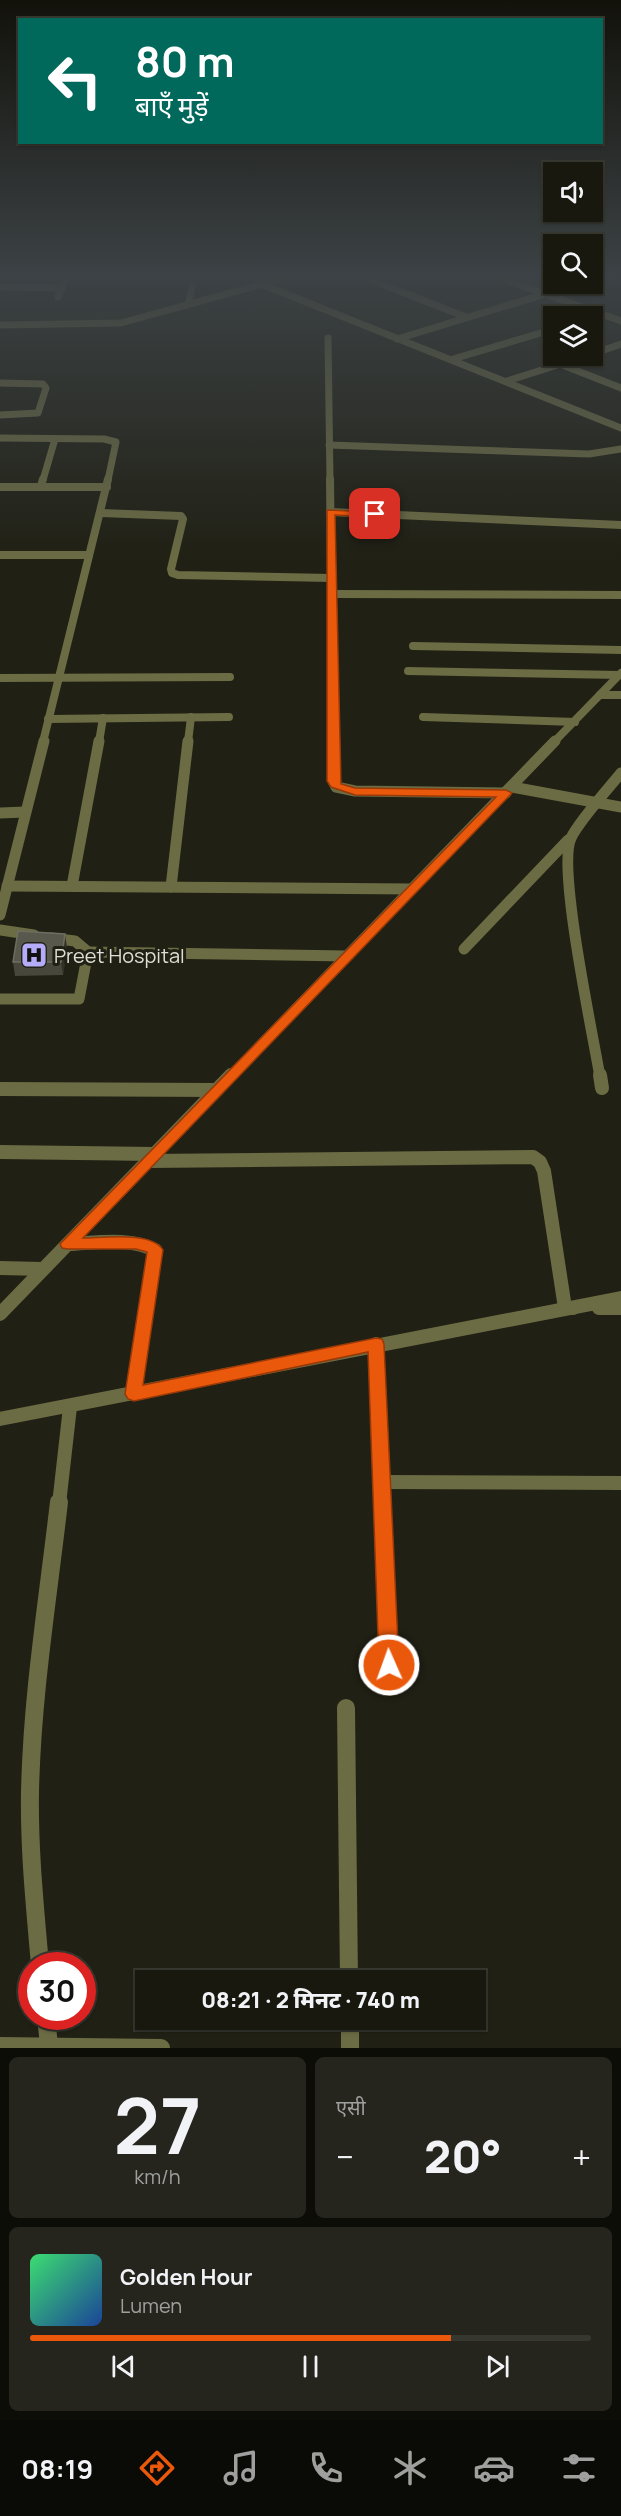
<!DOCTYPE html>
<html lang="hi">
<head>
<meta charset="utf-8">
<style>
	:root { --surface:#18180f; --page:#25251d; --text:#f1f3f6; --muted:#9fa09e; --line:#36372f; --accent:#ea580c }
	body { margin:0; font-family:Manrope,"Noto Sans Devanagari",sans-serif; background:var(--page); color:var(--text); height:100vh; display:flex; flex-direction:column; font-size:22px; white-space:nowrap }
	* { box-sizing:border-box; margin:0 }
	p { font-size:20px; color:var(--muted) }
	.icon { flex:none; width:33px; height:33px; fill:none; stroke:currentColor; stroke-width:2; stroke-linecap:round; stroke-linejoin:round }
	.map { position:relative; height:2048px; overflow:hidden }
	.panel { display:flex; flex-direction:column; gap:9px; padding:9px; background:#0d0d08; flex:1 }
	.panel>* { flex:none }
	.hud { position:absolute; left:18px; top:18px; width:585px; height:126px; border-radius:0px; box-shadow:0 2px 4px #0004,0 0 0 2px var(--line); background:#00695c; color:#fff; overflow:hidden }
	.controls { position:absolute; left:543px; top:162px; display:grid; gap:12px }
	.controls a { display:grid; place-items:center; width:60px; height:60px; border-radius:0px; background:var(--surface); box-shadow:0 2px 4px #0004,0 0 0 2px var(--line); font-size:30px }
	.speed { position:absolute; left:18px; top:1952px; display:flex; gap:12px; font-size:30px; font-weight:700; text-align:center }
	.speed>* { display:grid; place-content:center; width:78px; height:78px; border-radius:50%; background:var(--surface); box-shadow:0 2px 4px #0004,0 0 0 2px var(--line); line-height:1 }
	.speed .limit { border:9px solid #d22; background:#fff; color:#111 }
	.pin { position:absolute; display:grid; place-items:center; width:51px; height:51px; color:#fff; margin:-26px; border-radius:12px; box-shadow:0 3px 9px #0006 }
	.me { position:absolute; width:66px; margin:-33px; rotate:358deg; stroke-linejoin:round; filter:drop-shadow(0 0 4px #0008) }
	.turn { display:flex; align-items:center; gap:21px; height:126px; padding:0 18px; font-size:27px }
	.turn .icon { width:78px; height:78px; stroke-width:2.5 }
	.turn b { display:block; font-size:42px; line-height:51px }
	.big { font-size:45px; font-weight:800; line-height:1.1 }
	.panel .card { flex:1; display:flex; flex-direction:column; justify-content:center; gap:9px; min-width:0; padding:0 21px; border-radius:9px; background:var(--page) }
	.panel .dial { align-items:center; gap:0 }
	.dial b { font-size:78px; line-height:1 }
	.song { display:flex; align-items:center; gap:18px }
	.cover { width:72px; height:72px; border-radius:9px; background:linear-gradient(135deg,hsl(140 70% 55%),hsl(220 70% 35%)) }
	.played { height:6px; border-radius:3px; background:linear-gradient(90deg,var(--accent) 75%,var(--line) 75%) }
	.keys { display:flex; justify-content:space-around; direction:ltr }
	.heat { display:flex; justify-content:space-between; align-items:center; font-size:33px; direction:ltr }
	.panel .tiles { flex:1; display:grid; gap:9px; grid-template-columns:1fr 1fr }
	.card:last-child { grid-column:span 2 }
	.trip { position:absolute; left:135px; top:1970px; width:351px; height:60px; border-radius:0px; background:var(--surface); box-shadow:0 2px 4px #0004,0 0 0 2px var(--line); font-weight:800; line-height:60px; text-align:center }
	.dock { display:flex; height:96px; justify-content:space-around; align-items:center; background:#0a0a06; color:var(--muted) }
	.dock .icon { width:42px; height:42px }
	.dock .current { color:var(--accent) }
	.dock b { font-size:27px; color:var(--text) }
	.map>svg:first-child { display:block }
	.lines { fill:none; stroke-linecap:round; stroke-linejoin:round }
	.minor-far4 { stroke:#6b6b44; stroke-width:7 }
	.minor-far3 { stroke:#6b6b44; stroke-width:8 }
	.minor-far2 { stroke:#6b6b44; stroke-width:11 }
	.minor-far1 { stroke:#6b6b44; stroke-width:14 }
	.minor { stroke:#6b6b44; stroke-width:18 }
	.tertiary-far2 { stroke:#6b6b44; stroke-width:8 }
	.tertiary-far1 { stroke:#6b6b44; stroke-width:11 }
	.tertiary { stroke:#6b6b44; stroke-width:14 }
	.wall { fill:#47473c }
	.shaded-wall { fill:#313125 }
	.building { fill:#58584c; stroke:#6d6d62; stroke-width:1.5 }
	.route { fill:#ea580c; stroke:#983908; stroke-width:1.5 }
	.labels { text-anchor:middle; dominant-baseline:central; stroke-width:6; stroke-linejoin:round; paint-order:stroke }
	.poi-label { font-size:20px; fill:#dfdfd7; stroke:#202014; text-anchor:start }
</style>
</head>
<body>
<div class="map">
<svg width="621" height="2048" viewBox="0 0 621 2048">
	<rect width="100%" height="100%" fill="#202014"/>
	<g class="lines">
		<!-- minor-far4 -->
		<g class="minor-far4">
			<path d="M356 274 466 317"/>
			<path d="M489 274 621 321"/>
			<path d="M592 279 609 274"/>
			<path d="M261 284 621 428"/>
			<path d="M0 287 62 288"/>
			<path d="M58 297 67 274"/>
			<path d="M189 303 194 274"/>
			<path d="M0 325 121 323 299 274"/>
			<path d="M328 338 330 480"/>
			<path d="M397 339 578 284"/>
			<path d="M592 354 621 344"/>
			<path d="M453 359 554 329"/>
			<path d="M560 364 621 388"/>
			<path d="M507 381 586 356"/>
			<path d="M0 383 43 384 46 388 38 413 0 415"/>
			<path d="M0 438 104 439 116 442 108 480"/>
			<path d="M329 445 589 454 621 449"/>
			<path d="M43 480 55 439"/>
		</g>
		<!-- minor-far3 -->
		<g class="minor-far3">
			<path d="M330 479 333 742"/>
			<path d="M41 486 43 479"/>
			<path d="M0 487H107"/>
			<path d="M330 512 621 525"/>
			<path d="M101 513 181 516 183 519 171 569 172 573 178 575 331 578"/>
			<path d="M0 555H89"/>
			<path d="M331 594 621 595"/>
			<path d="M413 646 621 650"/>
			<path d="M408 671 620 675"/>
			<path d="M0 678 230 677"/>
			<path d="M600 695H621"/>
			<path d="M423 717 575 722"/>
			<path d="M48 719 229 717"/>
			<path d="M43 742 108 479"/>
			<path d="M99 742 103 718"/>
			<path d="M188 742 191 717"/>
		</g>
		<!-- minor-far2 -->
		<g class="minor-far2">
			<path d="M333 741V781L336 787 355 791 506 793"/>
			<path d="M512 787 621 807"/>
			<path d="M0 813 25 812"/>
			<path d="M7 886 412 889"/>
			<path d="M72 886 99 741"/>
			<path d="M171 887 188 741"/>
			<path d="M0 915 44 741"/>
			<path d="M0 930 34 935"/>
			<path d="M51 938 75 941 88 952"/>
			<path d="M464 949 568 840"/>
			<path d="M0 999H79L88 952 346 956"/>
			<path d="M600 1077C593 1035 557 867 571 838 579 821 608 789 621 773"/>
		</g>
		<!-- minor-far1 -->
		<g class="minor-far1">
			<path d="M600 1075 602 1088"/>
			<path d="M0 1089 217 1090"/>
			<path d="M0 1152 155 1154"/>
			<path d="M148 1161 533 1157 540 1162 544 1171 565 1308H573"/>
			<path d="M68 1244C96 1243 129 1237 155 1250L134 1394"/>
			<path d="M0 1268 43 1269"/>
			<path d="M599 1308H621"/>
			<path d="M376 1344 383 1504"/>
			<path d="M0 1419 621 1298"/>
			<path d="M383 1482 621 1483"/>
			<path d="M59 1504 70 1407"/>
		</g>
		<!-- minor -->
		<g class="minor">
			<path d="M382 1502 390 1687"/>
			<path d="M346 1708 349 1980"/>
			<path d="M40 1965C35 1907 29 1850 30 1792 32 1695 48 1598 59 1502"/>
			<path d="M46 2016 49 2046"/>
			<path d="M350 2019V2048"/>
			<path d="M0 2046 161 2048"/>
		</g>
		<!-- tertiary-far2 -->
		<path class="tertiary-far2" d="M554 742 621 673"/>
		<!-- tertiary-far1 -->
		<path class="tertiary-far1" d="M230 1077 555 741"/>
		<!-- tertiary -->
		<path class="tertiary" d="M0 1314 231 1075"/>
	</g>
	<!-- wall -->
	<path class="wall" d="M67 948 63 975 15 976 13 962Z"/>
	<!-- shaded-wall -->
	<path class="shaded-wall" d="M65 934 67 948 63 975 61 962Z"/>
	<!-- building -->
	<path class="building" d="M18 931 65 934 61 962H13Z"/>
	<!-- sky -->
	<linearGradient id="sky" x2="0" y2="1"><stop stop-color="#12120b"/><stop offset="0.49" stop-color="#3c4245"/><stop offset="1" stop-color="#3c4245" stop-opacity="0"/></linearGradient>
	<rect width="621" height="561" fill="url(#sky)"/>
	<!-- route -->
	<path class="route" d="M327 510 375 512 379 514 375 517 335 515 341 784 355 788 506 790 512 793 83 1238C103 1238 152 1231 163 1250L143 1385 376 1338 382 1339 384 1344 399 1665 396 1671 389 1674 382 1671 379 1665 368 1352 134 1401 128 1399 125 1394 147 1252 136 1249H68L62 1248 60 1244 496 797 355 795 331 787 327 781Z"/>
	<!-- icons -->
	<defs>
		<symbol id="hospital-square" viewBox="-11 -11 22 22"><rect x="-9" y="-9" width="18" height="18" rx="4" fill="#b4acf9" stroke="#202014"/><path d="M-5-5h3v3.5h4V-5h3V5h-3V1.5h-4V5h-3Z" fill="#111"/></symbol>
	</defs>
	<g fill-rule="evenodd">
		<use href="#hospital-square" x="19" y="940" width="30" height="30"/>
	</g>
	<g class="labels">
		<!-- poi labels -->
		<g class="poi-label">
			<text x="54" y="955">Preet Hospital</text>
		</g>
	</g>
</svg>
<div class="controls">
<a><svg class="icon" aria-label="sound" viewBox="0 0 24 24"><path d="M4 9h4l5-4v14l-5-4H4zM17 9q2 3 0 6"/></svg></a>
<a><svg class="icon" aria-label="search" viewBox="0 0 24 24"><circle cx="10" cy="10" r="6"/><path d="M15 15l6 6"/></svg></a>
<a><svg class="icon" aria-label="layers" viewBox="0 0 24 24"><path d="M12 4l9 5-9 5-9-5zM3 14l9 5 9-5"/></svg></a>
</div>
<div class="speed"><div class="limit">30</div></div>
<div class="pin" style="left:375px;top:514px;background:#d93025"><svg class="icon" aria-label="arrive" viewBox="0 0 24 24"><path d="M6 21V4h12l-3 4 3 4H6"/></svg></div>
<svg class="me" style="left:389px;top:1665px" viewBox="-20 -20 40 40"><circle r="17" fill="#ea580c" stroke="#fff" stroke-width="3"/><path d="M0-11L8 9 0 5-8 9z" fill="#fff"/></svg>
<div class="trip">08:21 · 2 मिनट · 740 m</div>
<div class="hud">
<div class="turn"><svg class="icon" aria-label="left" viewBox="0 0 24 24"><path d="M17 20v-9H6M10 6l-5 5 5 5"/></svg><div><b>80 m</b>बाएँ मुड़ें</div></div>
</div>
</div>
<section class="panel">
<div class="tiles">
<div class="card dial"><b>27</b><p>km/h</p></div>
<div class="card"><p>एसी</p>
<div class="heat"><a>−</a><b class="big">20°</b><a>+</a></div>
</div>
<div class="card">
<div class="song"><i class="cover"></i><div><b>Golden Hour</b><p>Lumen</p></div></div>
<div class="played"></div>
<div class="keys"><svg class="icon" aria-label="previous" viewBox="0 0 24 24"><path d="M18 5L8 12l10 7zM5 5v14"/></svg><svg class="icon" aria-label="pause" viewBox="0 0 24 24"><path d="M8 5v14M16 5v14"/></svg><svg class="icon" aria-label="next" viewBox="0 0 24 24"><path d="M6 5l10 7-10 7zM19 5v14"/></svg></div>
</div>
</div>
</section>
<nav class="dock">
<b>08:19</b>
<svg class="icon current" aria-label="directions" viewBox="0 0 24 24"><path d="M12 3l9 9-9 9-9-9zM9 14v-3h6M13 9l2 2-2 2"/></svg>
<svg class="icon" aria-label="music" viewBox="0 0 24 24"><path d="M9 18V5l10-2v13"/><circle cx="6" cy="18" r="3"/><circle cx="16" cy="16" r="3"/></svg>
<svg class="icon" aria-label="phone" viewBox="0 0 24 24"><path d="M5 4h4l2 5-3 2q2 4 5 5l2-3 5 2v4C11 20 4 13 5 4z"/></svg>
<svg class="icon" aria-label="climate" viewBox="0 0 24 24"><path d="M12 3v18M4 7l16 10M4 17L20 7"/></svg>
<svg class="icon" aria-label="car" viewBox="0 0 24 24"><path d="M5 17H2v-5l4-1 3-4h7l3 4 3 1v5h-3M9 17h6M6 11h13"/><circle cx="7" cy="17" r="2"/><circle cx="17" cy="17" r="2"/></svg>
<svg class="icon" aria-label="filters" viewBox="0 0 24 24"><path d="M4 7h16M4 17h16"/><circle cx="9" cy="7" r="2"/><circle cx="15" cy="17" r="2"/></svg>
</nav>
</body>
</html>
